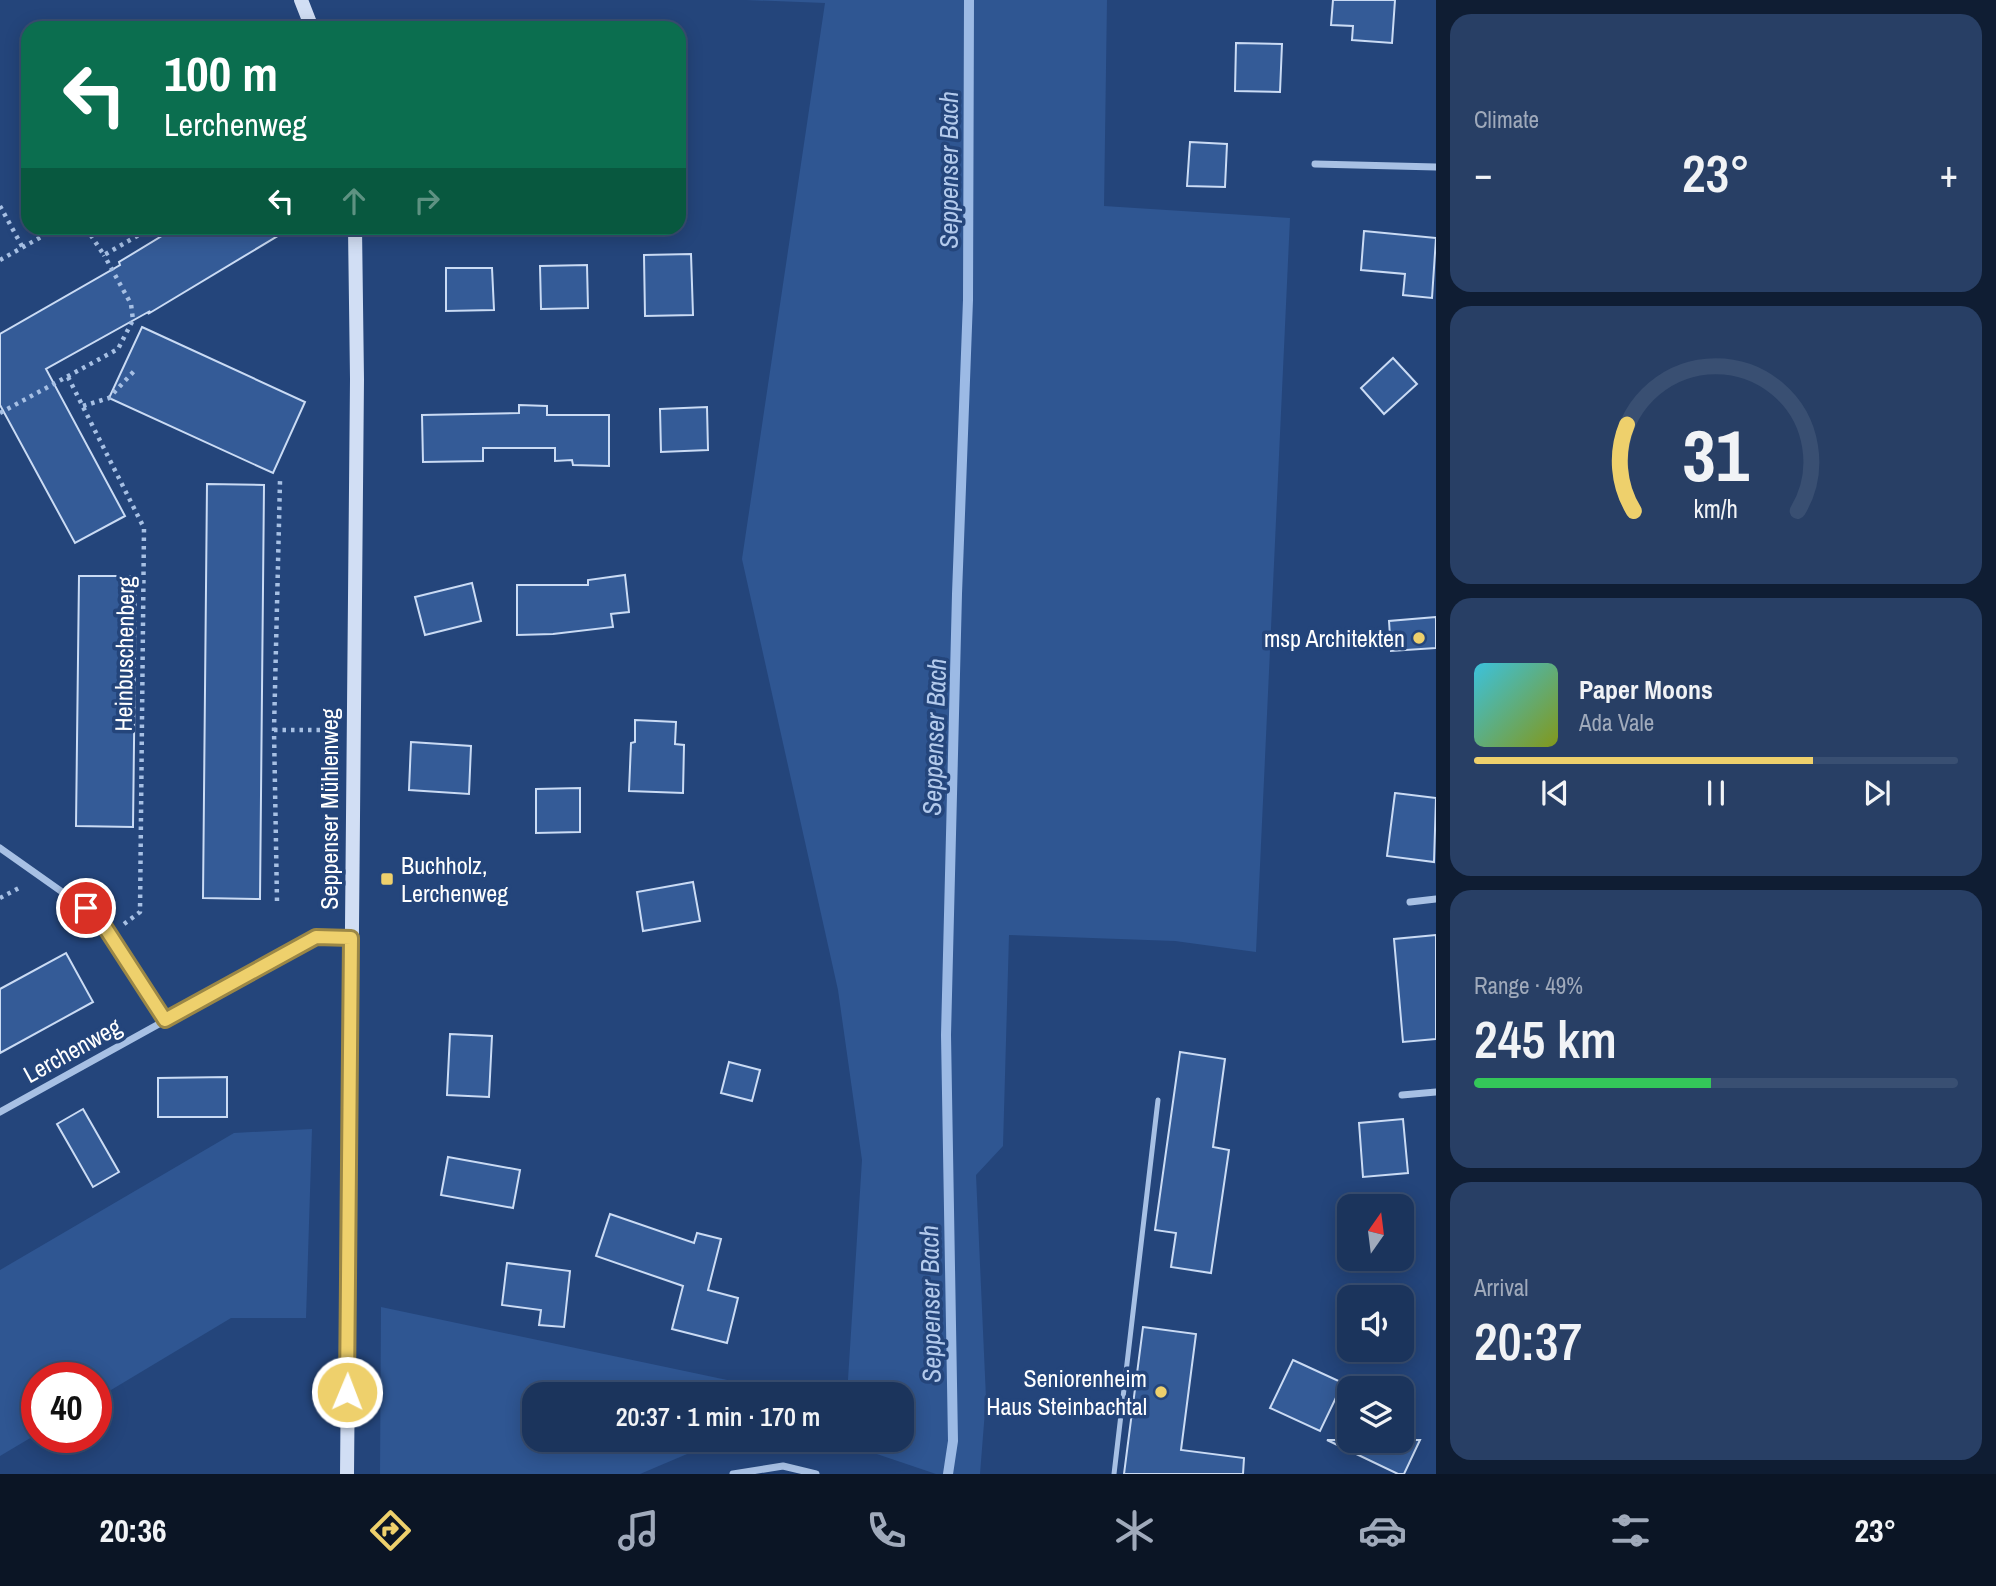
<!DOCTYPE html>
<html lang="en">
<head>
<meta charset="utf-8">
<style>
	:root { --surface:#1b345c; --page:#283f65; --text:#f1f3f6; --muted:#a0aabb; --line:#394f72; --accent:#eed06c }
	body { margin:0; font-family:"Archivo Narrow",sans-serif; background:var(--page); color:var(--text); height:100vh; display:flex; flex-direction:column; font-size:26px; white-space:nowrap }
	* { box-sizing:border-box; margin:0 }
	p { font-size:23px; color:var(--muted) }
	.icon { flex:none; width:38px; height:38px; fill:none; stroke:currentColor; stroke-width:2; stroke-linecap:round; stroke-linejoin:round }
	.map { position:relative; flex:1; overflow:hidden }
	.drawer { display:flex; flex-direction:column; gap:14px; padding:14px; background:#0f1d33; width:560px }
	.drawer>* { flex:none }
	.hud { position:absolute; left:21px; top:21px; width:665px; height:214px; border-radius:21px; box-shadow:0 4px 18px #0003,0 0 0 2px var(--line); background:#0b6e4f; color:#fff; overflow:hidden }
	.needle { width:46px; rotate:14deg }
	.fabs { position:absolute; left:1337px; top:1194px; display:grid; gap:14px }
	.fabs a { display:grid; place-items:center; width:77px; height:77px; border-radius:14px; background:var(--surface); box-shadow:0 4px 18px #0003,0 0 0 2px var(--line); font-size:35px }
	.speed { position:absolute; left:21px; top:1362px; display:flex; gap:14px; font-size:35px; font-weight:700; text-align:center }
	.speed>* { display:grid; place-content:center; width:91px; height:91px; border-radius:50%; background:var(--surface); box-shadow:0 4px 18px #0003,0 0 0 2px var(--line); line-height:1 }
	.speed .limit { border:10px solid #d22; background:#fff; color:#111 }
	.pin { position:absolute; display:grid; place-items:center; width:60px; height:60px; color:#fff; margin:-30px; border:4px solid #fff; border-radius:50%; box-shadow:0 2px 7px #0007 }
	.me { position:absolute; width:77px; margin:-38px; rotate:1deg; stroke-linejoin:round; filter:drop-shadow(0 0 5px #0008) }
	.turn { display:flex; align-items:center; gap:24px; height:147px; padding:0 28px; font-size:32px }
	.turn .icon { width:91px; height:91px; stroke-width:2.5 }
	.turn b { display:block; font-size:49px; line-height:60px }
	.lanes { display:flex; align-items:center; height:66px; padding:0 28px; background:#0003; justify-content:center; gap:35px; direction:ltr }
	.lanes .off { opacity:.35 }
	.big { font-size:52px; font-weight:600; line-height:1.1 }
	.drawer .card { flex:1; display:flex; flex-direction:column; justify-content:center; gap:10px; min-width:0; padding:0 24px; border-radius:21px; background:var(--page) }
	.drawer .dial { align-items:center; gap:0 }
	.dial svg { height:182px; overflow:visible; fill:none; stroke:var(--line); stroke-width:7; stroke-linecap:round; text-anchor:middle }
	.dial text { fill:var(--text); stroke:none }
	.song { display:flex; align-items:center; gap:21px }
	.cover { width:84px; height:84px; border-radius:10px; background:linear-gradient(135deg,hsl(190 70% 55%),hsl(70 70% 35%)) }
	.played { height:7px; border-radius:4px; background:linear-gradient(90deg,var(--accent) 70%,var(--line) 70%) }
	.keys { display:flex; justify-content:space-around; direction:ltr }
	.heat { display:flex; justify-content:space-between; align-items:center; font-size:38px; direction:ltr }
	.charge { height:10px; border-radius:5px; background:linear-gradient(90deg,#34c759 49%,var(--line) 0) }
	.trip { position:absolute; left:522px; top:1382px; width:392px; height:70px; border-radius:21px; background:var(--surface); box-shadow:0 4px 18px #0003,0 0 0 2px var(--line); font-weight:600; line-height:70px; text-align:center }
	.tabs { display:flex; height:112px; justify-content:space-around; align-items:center; background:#0b1525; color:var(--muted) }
	.tabs .icon { width:49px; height:49px }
	.tabs .active { color:var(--accent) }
	.tabs b { font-size:32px; color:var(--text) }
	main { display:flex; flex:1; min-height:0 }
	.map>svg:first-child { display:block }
	.green { fill:#2f5692 }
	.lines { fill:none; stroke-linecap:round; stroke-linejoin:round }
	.stream { stroke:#9cbae5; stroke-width:10 }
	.building { fill:#345b97; stroke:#cadbf4; stroke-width:2 }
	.path { stroke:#a7c0e4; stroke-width:4.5; stroke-dasharray:3.5 5; stroke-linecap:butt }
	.lane { stroke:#a7c0e4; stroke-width:5 }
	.street { stroke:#a7c0e4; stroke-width:7 }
	.secondary { stroke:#d1def4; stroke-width:14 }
	.route-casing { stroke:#9b8746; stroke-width:18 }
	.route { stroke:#eed06c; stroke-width:12 }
	.poi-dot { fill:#eed06c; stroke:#24457b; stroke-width:2.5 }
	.labels { text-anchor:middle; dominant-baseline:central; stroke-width:7; stroke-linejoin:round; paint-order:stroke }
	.poi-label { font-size:24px; fill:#fff; stroke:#24457b; text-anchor:end }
	.street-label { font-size:24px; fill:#fff; stroke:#24457b }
	.water-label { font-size:26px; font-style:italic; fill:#b3caec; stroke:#24457b }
</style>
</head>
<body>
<main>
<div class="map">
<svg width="1436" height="1474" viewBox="0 0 1436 1474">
	<rect width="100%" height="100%" fill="#24457b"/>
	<!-- green -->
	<g class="green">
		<path d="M746 0H1107L1104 206 1290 218 1256 952 1175 941 1009 935 1003 1146 976 1175 986 1398 980 1474H936L865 1450 777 1440H901V1395H847L862 1160 838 990 742 559 825 3Z"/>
		<path d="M312 1129 306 1318H231L96 1399V1377H37V1434L0 1456V1270L234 1133Z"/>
		<path d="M381 1307 799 1395H534V1440H720L640 1474H380Z"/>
	</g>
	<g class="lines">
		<!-- stream -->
		<path class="stream" d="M948 1474 953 1441 946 1035 957 594 968 300 969 0"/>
	</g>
	<!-- building -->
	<g class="building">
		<path d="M1333 0H1395L1392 43 1352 40 1353 26 1331 25Z"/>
		<path d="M1236 43 1282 44 1280 92 1235 91Z"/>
		<path d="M1190 142 1227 144 1225 187 1187 186Z"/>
		<path d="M175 228H291L148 314 150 311 46 369 125 516 75 543 0 405V334L120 265 119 262Z"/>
		<path d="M1364 231 1436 238 1432 298 1403 295 1405 274 1361 270Z"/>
		<path d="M691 254 693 315 645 316 644 255Z"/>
		<path d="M587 265 588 308 541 309 540 266Z"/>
		<path d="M446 268H492L494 310 446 311Z"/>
		<path d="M142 327 305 402 273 473 109 398Z"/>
		<path d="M1393 358 1417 384 1384 414 1361 388Z"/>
		<path d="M519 405 547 406V415H609V466L573 465 572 460 555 461V448H483V461L423 462 422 415 519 413Z"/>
		<path d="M707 407 708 450 661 452 660 409Z"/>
		<path d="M207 484 264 485 260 899 203 898Z"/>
		<path d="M625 575 629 612 611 614 613 627 553 634 517 635V585H588V580Z"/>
		<path d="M79 576H136L133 827 76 826Z"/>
		<path d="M472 583 481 621 425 635 415 597Z"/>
		<path d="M1436 617V648L1391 651 1389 621Z"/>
		<path d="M635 720 676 722 675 744 684 745 683 793 629 791 631 743 635 742Z"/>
		<path d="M411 742 471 746 469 794 409 790Z"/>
		<path d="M580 788V832L536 833V789Z"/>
		<path d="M1395 793 1436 798 1434 862 1387 856Z"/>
		<path d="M693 882 700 921 643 931 637 892Z"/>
		<path d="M1436 935V1039L1403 1042 1394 939Z"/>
		<path d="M66 953 93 1002 0 1053V989Z"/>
		<path d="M450 1034 492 1036 489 1097 447 1095Z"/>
		<path d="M1180 1052 1225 1059 1213 1147 1229 1150 1211 1273 1171 1267 1176 1233 1155 1230Z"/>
		<path d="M729 1062 760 1070 752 1101 721 1093Z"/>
		<path d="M227 1077V1117H158V1078Z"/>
		<path d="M83 1109 119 1172 93 1187 57 1124Z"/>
		<path d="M1403 1119 1408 1173 1363 1177 1359 1123Z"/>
		<path d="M448 1157 520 1170 513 1208 441 1195Z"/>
		<path d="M610 1214 694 1243 697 1233 721 1239 708 1290 738 1298 727 1343 672 1329 683 1286 596 1256Z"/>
		<path d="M507 1263 570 1271 564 1327 539 1325 541 1310 502 1305Z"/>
		<path d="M1143 1327 1196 1334 1181 1450 1244 1458 1243 1474H1124Z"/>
		<path d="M1293 1360 1343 1383 1320 1431 1270 1408Z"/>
		<path d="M1327 1440H1420L1404 1474H1398Z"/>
	</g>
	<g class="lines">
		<!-- path -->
		<g class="path">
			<path d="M0 206 23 248"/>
			<path d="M86 228 104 255 151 228"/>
			<path d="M0 260 57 228"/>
			<path d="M68 377 144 528 140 912 124 924"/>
			<path d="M83 406 109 398 136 369"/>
			<path d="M0 413 118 349 133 320 131 304 104 255"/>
			<path d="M274 730H332"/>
			<path d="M0 898 21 887"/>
			<path d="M277 901 274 730 280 481"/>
		</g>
		<!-- lane -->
		<path class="lane" d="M1114 1474 1158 1100"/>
		<!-- street -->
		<g class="street">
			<path d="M1315 164 1436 167"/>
			<path d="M0 848 99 918 165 1020"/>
			<path d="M1410 902 1436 899"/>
			<path d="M1402 1095 1436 1092"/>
			<path d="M0 1112 316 937 351 938"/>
			<path d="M733 1474 783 1466 816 1474"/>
		</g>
		<!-- secondary -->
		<g class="secondary">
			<path d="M301 0 312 28"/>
			<path d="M347 1474 357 379 355 228"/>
		</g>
	</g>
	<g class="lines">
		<defs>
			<path id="route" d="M86 908 99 918 165 1020 316 937 351 938 347 1392"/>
		</defs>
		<!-- route casing -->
		<use href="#route" class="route-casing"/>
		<!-- route -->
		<use href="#route" class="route"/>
	</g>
	<!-- markers -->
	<g class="poi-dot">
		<circle cx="1419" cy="638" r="7"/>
		<rect x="380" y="872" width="14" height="14" rx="3.5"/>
		<circle cx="1161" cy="1392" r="7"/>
	</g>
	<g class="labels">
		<!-- poi labels -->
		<g class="poi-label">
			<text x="1405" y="638">msp Architekten</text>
			<text x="401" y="865" text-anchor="start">Buchholz,<tspan x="401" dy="28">Lerchenweg</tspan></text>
			<text x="1147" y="1378">Seniorenheim<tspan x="1147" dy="28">Haus Steinbachtal</tspan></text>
		</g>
		<!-- street labels -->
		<g class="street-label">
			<text transform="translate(124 654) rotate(-89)">Heinbuschenberg</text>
			<text transform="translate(329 809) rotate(-90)">Seppenser Mühlenweg</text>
			<text transform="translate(72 1050) rotate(-29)">Lerchenweg</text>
		</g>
		<!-- water labels -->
		<g class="water-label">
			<text transform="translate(948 170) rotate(-90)">Seppenser Bach</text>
			<text transform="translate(934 737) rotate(-88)">Seppenser Bach</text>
			<text transform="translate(930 1304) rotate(-91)">Seppenser Bach</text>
		</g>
	</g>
</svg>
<div class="fabs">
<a><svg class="needle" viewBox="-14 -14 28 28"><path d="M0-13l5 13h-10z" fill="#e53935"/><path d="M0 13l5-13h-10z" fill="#a0aabb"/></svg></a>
<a><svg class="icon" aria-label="sound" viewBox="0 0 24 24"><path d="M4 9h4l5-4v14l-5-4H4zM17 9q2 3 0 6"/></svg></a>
<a><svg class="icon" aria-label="layers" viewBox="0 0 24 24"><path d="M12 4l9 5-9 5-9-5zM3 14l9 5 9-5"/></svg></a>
</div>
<div class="speed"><div class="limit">40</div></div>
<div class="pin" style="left:86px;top:908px;background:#d93025"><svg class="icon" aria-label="arrive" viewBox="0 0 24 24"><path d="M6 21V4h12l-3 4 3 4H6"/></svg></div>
<svg class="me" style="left:347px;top:1392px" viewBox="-20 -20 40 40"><circle r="17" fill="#eed06c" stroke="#fff" stroke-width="3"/><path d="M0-11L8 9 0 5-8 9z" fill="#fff"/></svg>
<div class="trip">20:37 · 1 min · 170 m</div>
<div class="hud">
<div class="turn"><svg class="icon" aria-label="left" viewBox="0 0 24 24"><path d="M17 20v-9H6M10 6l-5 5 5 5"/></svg><div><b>100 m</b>Lerchenweg</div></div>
<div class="lanes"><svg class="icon" aria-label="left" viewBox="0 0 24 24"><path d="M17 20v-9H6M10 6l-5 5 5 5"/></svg><svg class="icon off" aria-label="ahead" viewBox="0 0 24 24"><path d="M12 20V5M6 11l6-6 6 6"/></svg><svg class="icon off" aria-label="right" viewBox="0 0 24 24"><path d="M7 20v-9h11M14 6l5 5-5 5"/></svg></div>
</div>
</div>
<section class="drawer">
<div class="card"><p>Climate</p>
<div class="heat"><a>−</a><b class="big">23°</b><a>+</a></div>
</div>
<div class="card dial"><svg viewBox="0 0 100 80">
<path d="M14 69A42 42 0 1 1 86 69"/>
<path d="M14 69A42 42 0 0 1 11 31" stroke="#eed06c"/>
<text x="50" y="56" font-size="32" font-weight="700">31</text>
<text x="50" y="72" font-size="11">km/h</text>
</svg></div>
<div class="card">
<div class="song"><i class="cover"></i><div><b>Paper Moons</b><p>Ada Vale</p></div></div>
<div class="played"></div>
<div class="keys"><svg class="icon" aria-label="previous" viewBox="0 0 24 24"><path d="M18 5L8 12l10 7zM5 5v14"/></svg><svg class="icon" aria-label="pause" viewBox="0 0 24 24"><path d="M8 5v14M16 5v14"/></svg><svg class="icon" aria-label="next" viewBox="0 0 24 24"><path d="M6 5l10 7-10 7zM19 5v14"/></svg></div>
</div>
<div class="card"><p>Range · 49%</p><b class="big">245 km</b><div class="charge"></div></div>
<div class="card"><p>Arrival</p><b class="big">20:37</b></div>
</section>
</main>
<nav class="tabs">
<b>20:36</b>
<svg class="icon active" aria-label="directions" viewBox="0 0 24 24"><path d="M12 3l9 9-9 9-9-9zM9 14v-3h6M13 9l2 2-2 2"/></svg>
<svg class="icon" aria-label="music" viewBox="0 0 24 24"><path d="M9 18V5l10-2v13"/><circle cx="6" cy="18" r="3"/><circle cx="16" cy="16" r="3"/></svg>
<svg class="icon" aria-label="phone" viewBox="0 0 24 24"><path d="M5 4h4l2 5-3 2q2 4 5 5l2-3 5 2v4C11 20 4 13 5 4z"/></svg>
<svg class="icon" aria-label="climate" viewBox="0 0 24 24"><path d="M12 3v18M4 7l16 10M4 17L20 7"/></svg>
<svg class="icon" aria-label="car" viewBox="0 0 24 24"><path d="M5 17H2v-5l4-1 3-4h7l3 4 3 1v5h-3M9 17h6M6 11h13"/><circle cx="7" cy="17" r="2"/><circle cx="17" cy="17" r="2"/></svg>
<svg class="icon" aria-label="filters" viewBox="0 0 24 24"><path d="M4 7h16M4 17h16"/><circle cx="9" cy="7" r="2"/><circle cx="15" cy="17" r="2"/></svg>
<b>23°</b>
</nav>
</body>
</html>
